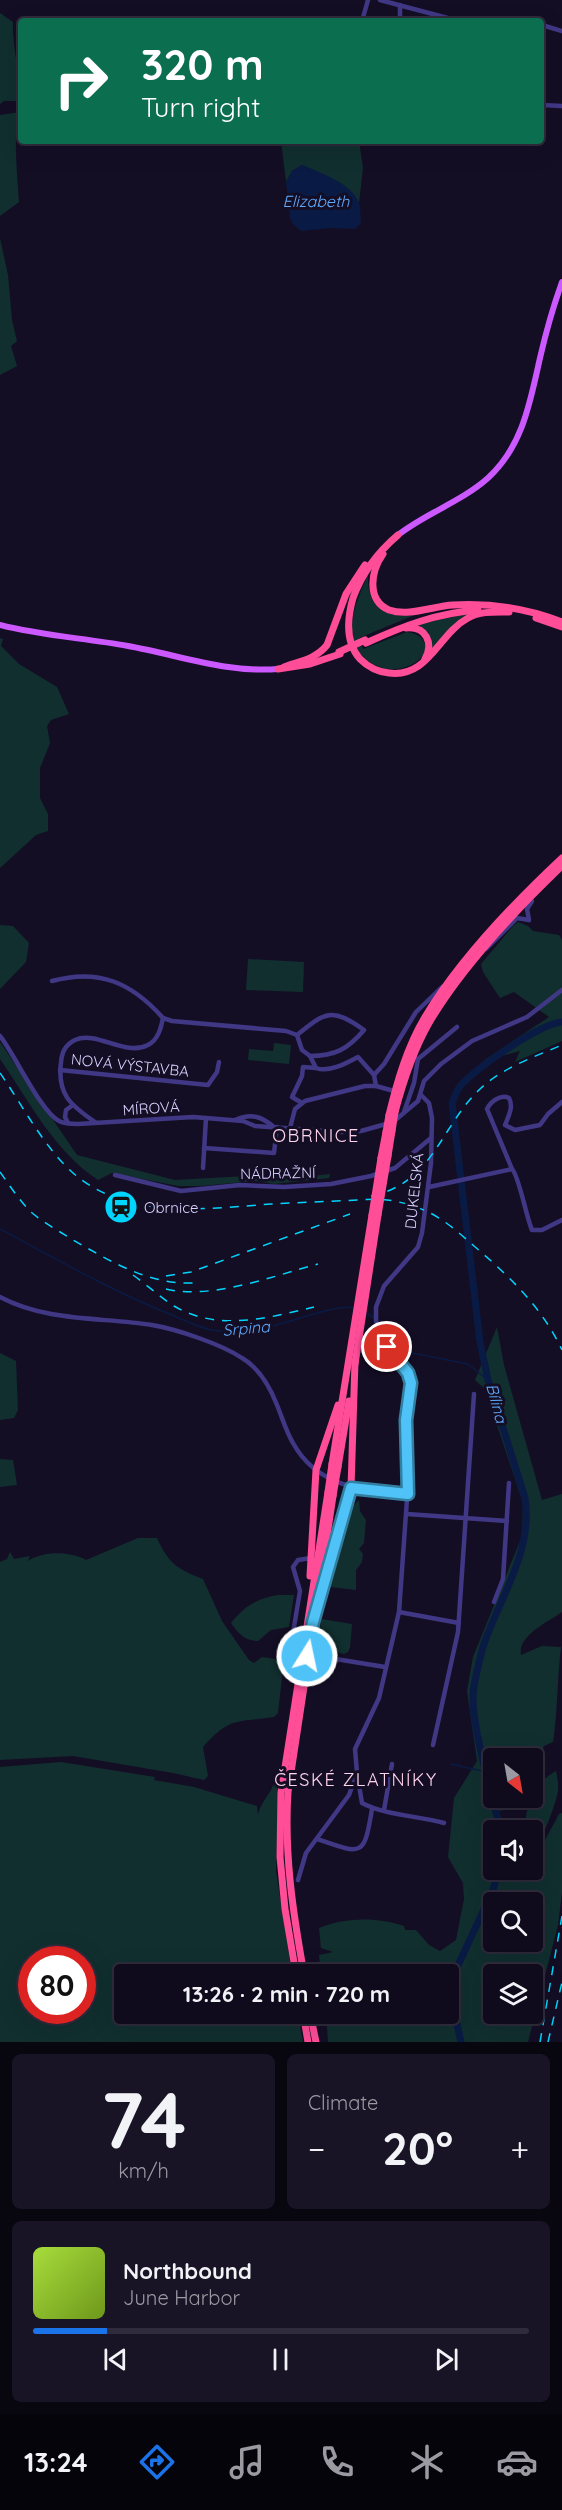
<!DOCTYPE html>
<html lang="en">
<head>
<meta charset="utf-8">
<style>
	:root { --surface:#0f0a1c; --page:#181325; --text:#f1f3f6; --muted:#9b9aa3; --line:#2f2b3b; --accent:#1a73e8 }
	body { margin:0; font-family:Quicksand,sans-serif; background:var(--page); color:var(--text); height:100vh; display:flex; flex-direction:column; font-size:22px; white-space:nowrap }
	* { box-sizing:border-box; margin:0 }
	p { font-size:20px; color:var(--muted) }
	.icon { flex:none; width:33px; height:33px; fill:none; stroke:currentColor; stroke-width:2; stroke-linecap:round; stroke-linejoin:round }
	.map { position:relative; height:2042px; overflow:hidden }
	.sheet { display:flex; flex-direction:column; gap:12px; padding:12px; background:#08060f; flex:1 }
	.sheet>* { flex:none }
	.banner { position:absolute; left:18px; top:18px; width:526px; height:126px; border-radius:6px; box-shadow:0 6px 24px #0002,0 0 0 2px var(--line); background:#0b6e4f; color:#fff; overflow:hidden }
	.needle { width:39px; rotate:149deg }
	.buttons { position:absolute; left:483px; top:1748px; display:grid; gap:12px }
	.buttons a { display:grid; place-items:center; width:60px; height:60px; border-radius:6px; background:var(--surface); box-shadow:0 6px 24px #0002,0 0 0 2px var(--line); font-size:30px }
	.speed { position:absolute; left:18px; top:1946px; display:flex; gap:12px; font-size:30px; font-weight:700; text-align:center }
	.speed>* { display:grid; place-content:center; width:78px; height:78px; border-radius:50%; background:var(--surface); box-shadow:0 6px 24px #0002,0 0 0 2px var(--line); line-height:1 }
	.speed .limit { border:9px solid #d22; background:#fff; color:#111 }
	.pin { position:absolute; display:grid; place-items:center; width:51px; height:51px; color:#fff; margin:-26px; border:3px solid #fff; border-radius:50%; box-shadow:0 2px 6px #0007 }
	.me { position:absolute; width:66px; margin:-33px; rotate:10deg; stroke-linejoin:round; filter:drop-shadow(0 0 4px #0008) }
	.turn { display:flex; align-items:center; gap:21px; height:126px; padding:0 24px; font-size:27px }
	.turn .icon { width:78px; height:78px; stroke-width:2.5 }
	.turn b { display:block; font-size:42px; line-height:51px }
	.big { font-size:45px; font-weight:700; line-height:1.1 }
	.sheet .card { flex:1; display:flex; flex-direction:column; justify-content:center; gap:9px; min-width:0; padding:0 21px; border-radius:9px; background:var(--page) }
	.sheet .dial { align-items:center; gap:0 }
	.dial b { font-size:78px; line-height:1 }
	.song { display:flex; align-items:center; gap:18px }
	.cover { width:72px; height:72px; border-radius:9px; background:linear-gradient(135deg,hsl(80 70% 55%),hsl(80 70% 35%)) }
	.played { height:6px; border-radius:3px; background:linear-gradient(90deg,var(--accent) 15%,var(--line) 15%) }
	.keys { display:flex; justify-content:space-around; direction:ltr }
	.heat { display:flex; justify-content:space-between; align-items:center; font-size:33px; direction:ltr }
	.sheet .tiles { flex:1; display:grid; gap:12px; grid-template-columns:1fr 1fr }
	.card:last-child { grid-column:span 2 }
	.trip { position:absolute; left:114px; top:1964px; width:345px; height:60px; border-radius:6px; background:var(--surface); box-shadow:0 6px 24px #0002,0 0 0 2px var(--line); font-weight:700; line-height:60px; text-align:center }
	.tabs { display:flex; height:96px; justify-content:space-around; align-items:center; background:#06040b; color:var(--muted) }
	.tabs .icon { width:42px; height:42px }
	.tabs .current { color:var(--accent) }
	.tabs b { font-size:27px; color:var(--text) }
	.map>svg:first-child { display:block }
	.green { fill:#112f2f; fill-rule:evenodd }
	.water { fill:#091b44 }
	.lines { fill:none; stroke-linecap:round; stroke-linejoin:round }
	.stream { stroke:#091b44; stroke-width:1.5 }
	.river { stroke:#091b44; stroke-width:7 }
	.minor { stroke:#403885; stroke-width:4.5 }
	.major { stroke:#cb59ff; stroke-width:6 }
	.highway { stroke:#ff4d98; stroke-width:7 }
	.rail { stroke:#00d5fd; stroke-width:1.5; stroke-dasharray:9 8; stroke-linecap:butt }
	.highway-bridge { stroke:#ff4d98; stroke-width:7 }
	.route-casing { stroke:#337fa1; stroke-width:15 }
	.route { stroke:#4fc3f7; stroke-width:10 }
	.labels { text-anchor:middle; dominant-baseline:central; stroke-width:6; stroke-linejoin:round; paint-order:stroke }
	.street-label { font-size:15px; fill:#dad2ff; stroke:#140e25 }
	.poi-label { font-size:15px; fill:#dad2ff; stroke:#140e25; text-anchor:start }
	.water-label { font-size:16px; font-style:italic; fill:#60acff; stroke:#140e25 }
	.quarter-label { font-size:18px; letter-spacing:1.5px; fill:#ffd4ed; stroke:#140e25 }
</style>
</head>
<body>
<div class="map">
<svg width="562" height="2042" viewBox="0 0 562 2042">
	<rect width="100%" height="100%" fill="#140e25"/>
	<!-- green -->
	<g class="green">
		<path d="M0 13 13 22C12 50 21 74 21 101H4L0 104Z"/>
		<path d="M20 112C12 125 18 184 19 202L0 216V115Z"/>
		<path d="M281 141H359L363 168 359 203C346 183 323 174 302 165L292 171 286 182Z"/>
		<path d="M0 238 8 275 12 320 17 341 11 346 17 366 0 375Z"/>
		<path d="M368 575C367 608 386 620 417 614L359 638 363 649 407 632C420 634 428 640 425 654 400 683 353 668 352 628 352 610 361 591 368 575Z"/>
		<path d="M472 613 431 653V640L419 624Z"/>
		<path d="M0 638 3 639 1 646 19 664 57 687 69 714 51 720 47 726 50 743 40 768V798L48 814V831L36 835 0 868Z"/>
		<path d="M518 922 528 926 533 931 559 935 562 940V1041L515 1062 520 1051 483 1061 549 1017 514 992 500 998 483 972 481 964 513 926Z"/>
		<path d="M0 925 13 926 29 943 26 962 0 989Z"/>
		<path d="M248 959 304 962 303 992 246 990Z"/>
		<path d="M0 1042 77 1155 175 1180 265 1175 276 1180 330 1174 329 1178 274 1184 256 1181 200 1186H178L112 1173 98 1180C54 1151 29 1101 0 1059Z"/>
		<path d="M274 1043 291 1045 289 1064 248 1060 249 1049 273 1051Z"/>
		<path d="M497 1327 504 1365 542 1500 562 1494V1612C548 1622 517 1636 521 1655L542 1646 561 1647C557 1679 558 1710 553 1742L544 1746 533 1774 532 1758H494V1797H521L515 1808 499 1811 505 1830H494V1869H532L533 1852 545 1840 559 1814 562 1813V1892L558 1925 528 2042H328L326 2013H448V1974H321L319 1955 333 1952 321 1948 319 1928C346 1917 378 1917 404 1926L405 1930H416L429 1945 440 1951 456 1940 464 1899 463 1883 448 1857 454 1798 477 1761 467 1691 473 1657 522 1536 523 1503 485 1389 475 1380ZM494 1902H532V1941H494ZM494 1974H532V2013H494Z"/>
		<path d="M0 1353 16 1361 18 1410 14 1418 0 1420Z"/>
		<path d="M0 1459 13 1460 17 1485 0 1487Z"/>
		<path d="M359 1500 360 1511 366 1520 364 1543 359 1549 363 1554 362 1562 356 1570V1590L330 1587 337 1554 354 1505Z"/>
		<path d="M138 1538H157C169 1564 177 1569 203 1579L222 1621 249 1660 254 1663 262 1657 284 1660 278 1713 274 1717C236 1723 231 1716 203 1747L208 1776 204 1780 173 1773 73 1756 0 1760V1562L7 1559 10 1552 14 1559 30 1556 28 1561C44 1551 69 1551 86 1560Z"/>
		<path d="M278 1595H294L289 1627 271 1630 258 1641C245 1641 238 1633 231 1623 244 1607 257 1598 278 1595Z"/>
		<path d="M321 1619 352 1624 350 1647 348 1652 344 1654 322 1649 319 1639Z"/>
		<path d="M61 1762 155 1777 154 1780 194 1787 257 1806 258 1815C263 1796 273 1795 276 1774L279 1775 276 1871 292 1974H124V2013H298L303 2042H0V1767ZM32 1959H82V2010H32Z"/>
		<path d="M556 1771C557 1777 559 1785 558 1791 556 1803 542 1843 533 1848L532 1830H524C528 1803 530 1786 556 1771Z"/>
	</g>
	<!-- water -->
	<path class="water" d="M302 165C320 173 352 183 359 203 361 209 360 217 361 223L355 229 329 228 301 231 294 225 290 218 286 182 292 171Z"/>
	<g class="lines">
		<!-- stream -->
		<g class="stream">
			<path d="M0 1229C56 1259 112 1291 172 1315 187 1321 203 1330 219 1331 231 1331 244 1331 256 1330 278 1327 337 1303 353 1308"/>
			<path d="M366 1313 375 1318"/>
			<path d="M379 1320 385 1324 397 1345 407 1352 468 1364 488 1380"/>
			<path d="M451 1764 487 1772"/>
		</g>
		<!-- river -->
		<g class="river">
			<path d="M500 1830C493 1794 468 1719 474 1686 477 1671 480 1655 485 1641 502 1594 533 1550 525 1498L488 1380 480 1342 452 1103C455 1096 457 1088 463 1083 480 1066 539 1024 562 1022"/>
			<path d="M461 2042 450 1992 453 1976 493 1890 499 1869"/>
		</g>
		<!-- minor -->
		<g class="minor">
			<path d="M380 0 459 21"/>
			<path d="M362 21 368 0"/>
			<path d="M400 21V5"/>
			<path d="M542 25 562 31"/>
			<path d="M542 105 562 106"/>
			<path d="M529 920 527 909 532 901"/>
			<path d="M486 949 517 918 529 920"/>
			<path d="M52 981C99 968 132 983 163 1018 161 1028 158 1040 148 1045 125 1057 97 1030 75 1040 65 1045 62 1052 61 1062 57 1094 70 1105 95 1122"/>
			<path d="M163 1018 172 1021 286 1031 297 1035 302 1050 310 1056 316 1068C329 1073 347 1063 358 1057L374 1075 376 1086"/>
			<path d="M297 1035C325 1012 332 1007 364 1030 348 1049 335 1056 310 1056"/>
			<path d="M0 1036C15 1055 41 1112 59 1121 65 1124 72 1124 78 1124L193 1117 243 1121 255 1126 341 1132 361 1131 393 1122 418 1101 424 1081 441 1064 472 1041 527 1017 562 990"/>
			<path d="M60 1070 208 1085 217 1072 219 1062"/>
			<path d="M374 1075 384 1064 416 1012 442 987"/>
			<path d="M562 1102 548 1114 540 1125 515 1130 505 1125C508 1117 514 1107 509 1098 501 1094 491 1101 487 1109L512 1169C519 1176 526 1216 532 1230H542L562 1220"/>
			<path d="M302 1103 292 1097 302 1076 303 1067 316 1068"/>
			<path d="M404 1112 414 1083 418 1059 457 1027"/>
			<path d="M235 1120C251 1113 261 1116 274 1127"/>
			<path d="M68 1123 65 1117 66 1110 73 1105"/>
			<path d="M290 1128 295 1109 305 1101 365 1086H376L394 1091"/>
			<path d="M204 1148 274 1153 277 1127"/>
			<path d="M203 1168 206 1118"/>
			<path d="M115 1175 181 1191 240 1185 284 1187 331 1184 371 1176 395 1168 431 1138"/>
			<path d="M429 1187 512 1169"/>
			<path d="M0 1297C47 1322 101 1317 152 1325 176 1329 221 1344 242 1358 259 1368 270 1387 277 1405 282 1417 286 1431 293 1443 317 1487 363 1491 408 1494"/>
			<path d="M407 1514 507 1521"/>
			<path d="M494 1602 503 1579 509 1483"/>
			<path d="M399 1612 459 1623"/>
			<path d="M290 1651 300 1591 293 1567 298 1560 311 1558"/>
			<path d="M317 1656 385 1667"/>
			<path d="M433 1745 458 1632 474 1394"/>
			<path d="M357 1773 362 1803C384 1815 419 1816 444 1823"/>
			<path d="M384 1810 392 1764"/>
			<path d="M317 1839C363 1855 364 1857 372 1809"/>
			<path d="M298 1880 306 1853 349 1795 357 1773 355 1749 379 1698 399 1612 408 1485 406 1420 411 1384 408 1373 390 1351 381 1335 376 1321V1307L384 1286 418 1247 422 1233 431 1163 432 1118 429 1103 421 1095"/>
		</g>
		<!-- major -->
		<g class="major">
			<path d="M398 535C426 513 461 502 488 478 523 446 530 402 540 358 546 332 553 307 562 282"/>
			<path d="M0 625C42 636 85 638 128 646 179 655 225 673 278 669"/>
		</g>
		<!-- highway -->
		<g class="highway">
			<path d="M398 535C378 552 362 573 353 598 347 619 345 642 360 659 368 667 378 672 389 673 429 678 438 634 468 618 480 611 495 612 509 612"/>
			<path d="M383 554C371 571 366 600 389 610 409 617 433 606 453 605 490 603 527 608 562 622"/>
			<path d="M536 618 562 627"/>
			<path d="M406 628C426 626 434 643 425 659"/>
			<path d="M366 643C403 626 437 613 478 610"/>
			<path d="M284 667C300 661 316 659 327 645L346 594 365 565"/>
			<path d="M278 669 310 664 340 654"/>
			<path d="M395 1112C403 1082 413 1051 429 1023 462 967 515 911 562 866"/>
			<path d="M389 1115C397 1082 407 1047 425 1017 458 962 515 902 562 858"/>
			<path d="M388 1156 392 1131"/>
			<path d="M381 1158 386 1132"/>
			<path d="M355 1364 378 1215"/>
			<path d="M332 1464 372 1215"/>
			<path d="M338 1467 349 1401"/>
			<path d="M310 1576 316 1470 338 1405"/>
			<path d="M321 1597 351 1488 355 1361"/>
			<path d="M296 1974 285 1909 280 1857 281 1793 328 1492"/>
			<path d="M304 1974C293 1913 284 1854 288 1792L333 1496"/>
			<path d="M303 2013 308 2042"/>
			<path d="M310 2013 316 2042"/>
		</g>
		<!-- rail -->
		<g class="rail">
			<path d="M0 1073C23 1106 43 1146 73 1173 127 1220 206 1209 271 1204 306 1202 342 1201 377 1199 394 1200 410 1204 426 1211 444 1219 459 1233 474 1246 509 1276 542 1307 562 1350"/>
			<path d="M0 1172C10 1186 19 1200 31 1212 44 1223 59 1231 73 1240 110 1261 149 1285 193 1283"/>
			<path d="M371 1196C434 1183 440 1126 481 1088 504 1067 534 1057 562 1045"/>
			<path d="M133 1275C147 1285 160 1297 174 1306 218 1332 268 1318 314 1307"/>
			<path d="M166 1276 191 1272 350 1214"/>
			<path d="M166 1289C211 1300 273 1276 318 1264"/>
			<path d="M540 2042 562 1916"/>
			<path d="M548 2042 562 1982"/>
		</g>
		<!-- highway-bridge -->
		<g class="highway-bridge">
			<path d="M339 652 365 640"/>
			<path d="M392 1131 395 1112"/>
			<path d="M386 1132 389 1115"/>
			<path d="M372 1215 381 1158"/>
			<path d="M378 1215 388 1156"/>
			<path d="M328 1492 332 1464"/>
			<path d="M333 1496 338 1467"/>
		</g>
	</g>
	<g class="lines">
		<defs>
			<path id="route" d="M307 1656 313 1622 351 1488 408 1494 406 1420 411 1383 408 1373 387 1347"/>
		</defs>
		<!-- route casing -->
		<use href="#route" class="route-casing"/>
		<!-- route -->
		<use href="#route" class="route"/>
	</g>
	<!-- icons -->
	<defs>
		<symbol id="station-disc" viewBox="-11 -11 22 22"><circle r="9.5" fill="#00d5fd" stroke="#140e25"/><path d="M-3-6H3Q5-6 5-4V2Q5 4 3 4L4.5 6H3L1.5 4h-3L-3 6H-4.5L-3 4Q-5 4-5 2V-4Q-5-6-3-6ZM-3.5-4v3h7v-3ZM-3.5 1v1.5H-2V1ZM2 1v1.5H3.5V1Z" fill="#111"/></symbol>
	</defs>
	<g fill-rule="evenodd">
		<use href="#station-disc" x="102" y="1188" width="38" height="38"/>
	</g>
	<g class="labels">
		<!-- street labels -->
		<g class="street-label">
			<text transform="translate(130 1065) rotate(6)">NOVÁ VÝSTAVBA</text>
			<text transform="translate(151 1108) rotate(-4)">MÍROVÁ</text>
			<text transform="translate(278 1173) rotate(-1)">NÁDRAŽNÍ</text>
			<text transform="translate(414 1191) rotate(-84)">DUKELSKÁ</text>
		</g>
		<!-- poi labels -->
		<g class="poi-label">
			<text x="144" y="1207">Obrnice</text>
		</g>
		<!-- water labels -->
		<g class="water-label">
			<text x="316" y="201">Elizabeth</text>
			<text transform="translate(246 1328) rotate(-5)">Srpina</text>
			<text transform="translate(497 1403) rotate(75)">Bílina</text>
		</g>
		<!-- quarter labels -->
		<g class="quarter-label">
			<text x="316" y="1135">OBRNICE</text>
			<text x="356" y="1779">ČESKÉ ZLATNÍKY</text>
		</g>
	</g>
</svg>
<div class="buttons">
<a><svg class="needle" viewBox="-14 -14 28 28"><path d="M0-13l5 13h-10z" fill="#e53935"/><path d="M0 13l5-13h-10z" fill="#9b9aa3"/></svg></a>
<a><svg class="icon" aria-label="sound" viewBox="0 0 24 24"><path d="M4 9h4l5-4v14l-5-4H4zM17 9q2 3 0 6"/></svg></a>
<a><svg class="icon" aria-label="search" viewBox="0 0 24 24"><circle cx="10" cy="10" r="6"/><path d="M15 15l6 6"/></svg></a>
<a><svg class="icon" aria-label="layers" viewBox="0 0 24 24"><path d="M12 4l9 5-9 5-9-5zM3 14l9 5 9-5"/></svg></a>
</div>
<div class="speed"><div class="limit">80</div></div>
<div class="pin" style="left:387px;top:1347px;background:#d93025"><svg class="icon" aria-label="arrive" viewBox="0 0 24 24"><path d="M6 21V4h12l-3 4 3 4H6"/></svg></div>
<svg class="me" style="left:307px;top:1656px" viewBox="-20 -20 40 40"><circle r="17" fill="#4fc3f7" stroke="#fff" stroke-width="3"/><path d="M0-11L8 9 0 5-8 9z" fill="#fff"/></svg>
<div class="trip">13:26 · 2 min · 720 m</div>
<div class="banner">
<div class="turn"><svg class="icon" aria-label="right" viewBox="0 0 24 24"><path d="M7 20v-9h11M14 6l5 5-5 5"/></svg><div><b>320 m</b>Turn right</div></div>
</div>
</div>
<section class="sheet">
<div class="tiles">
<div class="card dial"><b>74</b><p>km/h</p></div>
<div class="card"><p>Climate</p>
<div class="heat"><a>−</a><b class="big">20°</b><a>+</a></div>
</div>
<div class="card">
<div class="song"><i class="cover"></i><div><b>Northbound</b><p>June Harbor</p></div></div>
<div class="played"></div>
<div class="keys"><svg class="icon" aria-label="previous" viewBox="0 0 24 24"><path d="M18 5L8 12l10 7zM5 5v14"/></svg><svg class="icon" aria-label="pause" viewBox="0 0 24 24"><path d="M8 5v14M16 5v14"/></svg><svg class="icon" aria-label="next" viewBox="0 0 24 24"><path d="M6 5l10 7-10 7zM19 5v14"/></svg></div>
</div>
</div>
</section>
<nav class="tabs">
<b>13:24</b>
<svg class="icon current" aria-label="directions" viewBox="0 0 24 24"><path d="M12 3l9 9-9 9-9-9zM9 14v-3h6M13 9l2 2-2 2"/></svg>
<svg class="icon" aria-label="music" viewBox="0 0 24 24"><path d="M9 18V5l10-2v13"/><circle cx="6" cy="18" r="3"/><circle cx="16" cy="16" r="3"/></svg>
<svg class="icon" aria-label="phone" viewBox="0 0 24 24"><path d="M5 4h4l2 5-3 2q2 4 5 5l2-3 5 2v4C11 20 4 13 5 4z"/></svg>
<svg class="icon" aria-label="climate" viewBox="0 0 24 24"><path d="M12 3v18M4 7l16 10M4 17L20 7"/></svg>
<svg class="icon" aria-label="car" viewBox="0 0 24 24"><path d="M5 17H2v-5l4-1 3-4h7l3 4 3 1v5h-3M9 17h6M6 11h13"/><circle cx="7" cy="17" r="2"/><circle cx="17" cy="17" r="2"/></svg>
</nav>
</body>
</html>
